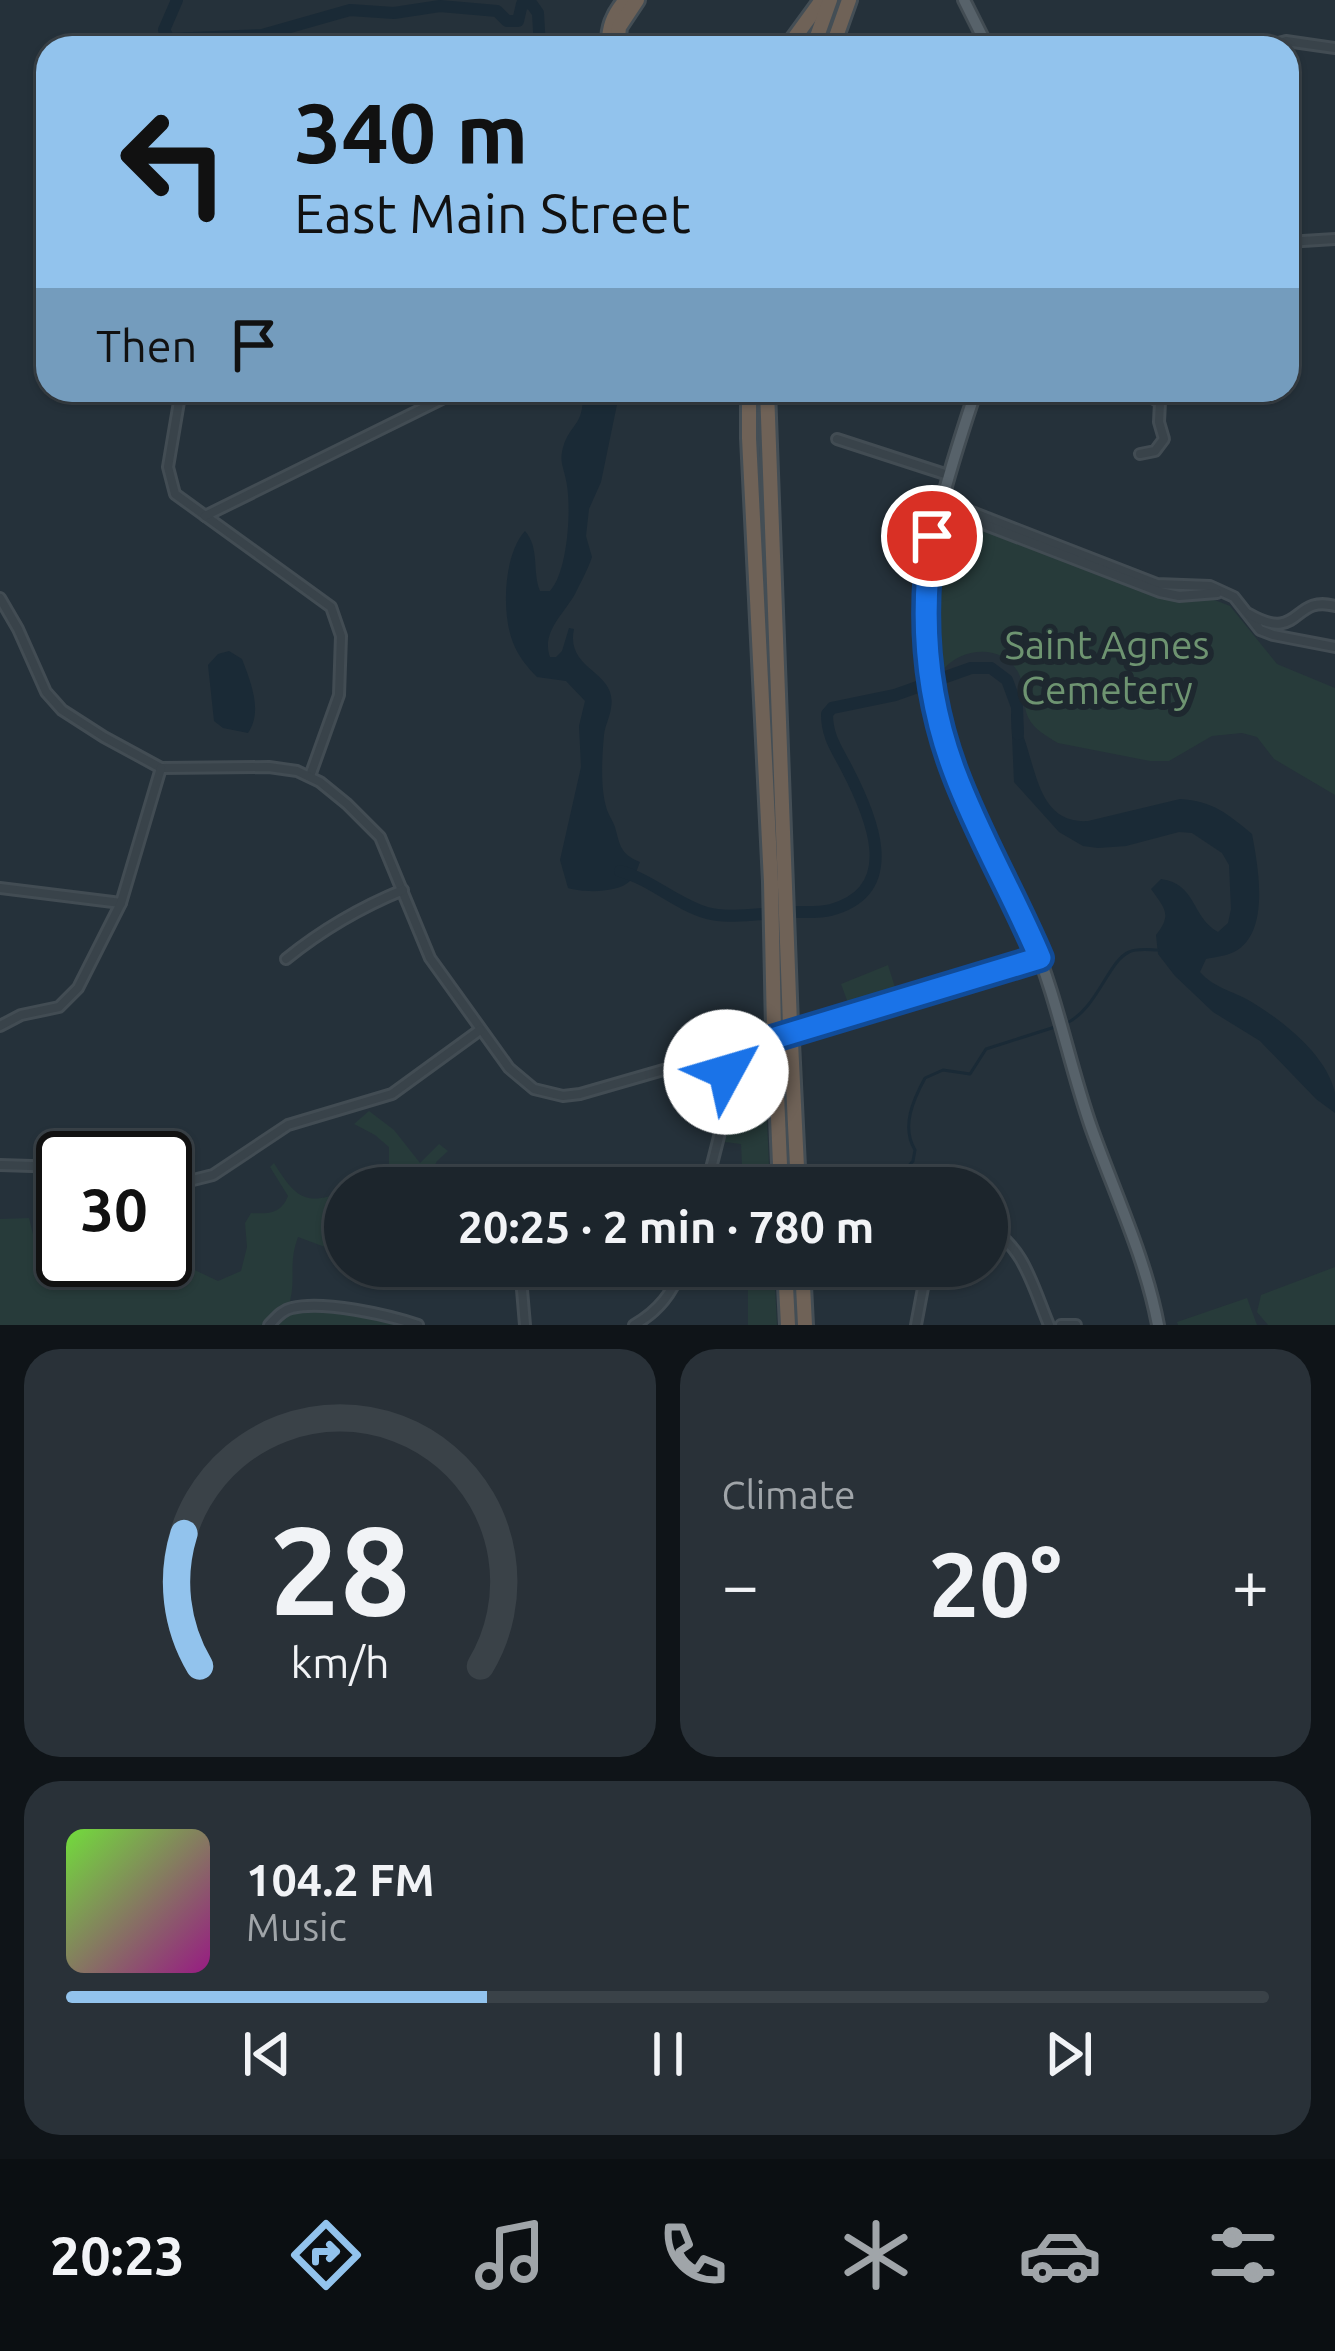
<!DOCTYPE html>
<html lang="en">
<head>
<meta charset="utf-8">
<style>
	:root { --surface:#1c252c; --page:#293138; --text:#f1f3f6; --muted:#a0a5a9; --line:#3a4248; --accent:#92c3ed }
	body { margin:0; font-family:Ubuntu,sans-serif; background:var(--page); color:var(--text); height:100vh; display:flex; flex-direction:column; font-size:45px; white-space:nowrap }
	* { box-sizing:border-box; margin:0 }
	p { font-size:39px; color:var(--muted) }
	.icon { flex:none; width:66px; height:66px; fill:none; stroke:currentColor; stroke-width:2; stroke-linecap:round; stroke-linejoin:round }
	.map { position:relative; height:1325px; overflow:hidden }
	.sheet { display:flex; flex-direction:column; gap:24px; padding:24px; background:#0f1418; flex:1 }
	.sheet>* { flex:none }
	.top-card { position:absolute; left:36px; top:36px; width:1263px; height:366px; border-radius:36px; box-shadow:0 3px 9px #0004,0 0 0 3px var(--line); background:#92c3ed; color:#111; overflow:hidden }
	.speed { position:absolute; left:36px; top:1131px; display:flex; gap:24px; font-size:60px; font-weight:700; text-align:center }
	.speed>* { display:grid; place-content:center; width:156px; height:156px; border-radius:50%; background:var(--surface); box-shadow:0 3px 9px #0004,0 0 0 3px var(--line); line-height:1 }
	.speed .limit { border:6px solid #111; border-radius:18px; background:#fff; color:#111 }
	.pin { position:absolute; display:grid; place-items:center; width:102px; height:102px; color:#fff; margin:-51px; border:6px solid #fff; border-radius:50%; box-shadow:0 3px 12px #0007 }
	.me { position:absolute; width:132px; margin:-66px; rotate:51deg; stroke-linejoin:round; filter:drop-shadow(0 0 9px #0008) }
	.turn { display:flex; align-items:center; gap:42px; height:252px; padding:0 60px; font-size:54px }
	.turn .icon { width:156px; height:156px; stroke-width:2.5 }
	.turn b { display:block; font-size:84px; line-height:102px }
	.then { display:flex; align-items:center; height:114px; padding:0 60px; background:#0003; gap:24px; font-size:45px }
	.big { font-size:90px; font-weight:700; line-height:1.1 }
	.sheet .tile { flex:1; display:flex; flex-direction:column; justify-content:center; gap:18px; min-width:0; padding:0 42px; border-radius:36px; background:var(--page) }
	.sheet .dial { align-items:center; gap:0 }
	.dial svg { height:312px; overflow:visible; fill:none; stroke:var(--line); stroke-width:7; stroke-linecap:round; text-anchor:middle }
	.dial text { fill:var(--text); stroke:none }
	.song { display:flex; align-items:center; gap:36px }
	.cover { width:144px; height:144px; border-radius:18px; background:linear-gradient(135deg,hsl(100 70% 55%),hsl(310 70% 35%)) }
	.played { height:12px; border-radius:6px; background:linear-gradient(90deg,var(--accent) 35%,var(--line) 35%) }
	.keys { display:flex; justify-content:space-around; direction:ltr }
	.heat { display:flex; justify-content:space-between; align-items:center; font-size:66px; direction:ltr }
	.sheet .tiles { flex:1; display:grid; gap:24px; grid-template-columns:1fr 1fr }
	.tile:last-child { grid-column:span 2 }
	.trip { position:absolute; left:324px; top:1167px; width:684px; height:120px; border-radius:60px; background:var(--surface); box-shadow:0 3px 9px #0004,0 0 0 3px var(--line); font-weight:700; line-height:120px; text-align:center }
	.tab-bar { display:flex; height:192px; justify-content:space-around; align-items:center; background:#0b0f12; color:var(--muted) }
	.tab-bar .icon { width:84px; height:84px }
	.tab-bar .current { color:var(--accent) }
	.tab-bar b { font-size:54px; color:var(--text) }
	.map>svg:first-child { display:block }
	.green { fill:#273b3a }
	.water { fill:#1a2a36 }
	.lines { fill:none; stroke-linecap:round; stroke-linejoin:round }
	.stream { stroke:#1a2a36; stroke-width:3 }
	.river { stroke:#1a2a36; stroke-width:12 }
	.minor-casing { stroke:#424c53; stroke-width:14 }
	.major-casing { stroke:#424c53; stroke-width:16 }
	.highway-casing { stroke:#444e55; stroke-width:20 }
	.minor { stroke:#39434a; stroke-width:8 }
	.major { stroke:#57626a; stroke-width:10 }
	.highway { stroke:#6f6257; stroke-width:14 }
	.highway-bridge-casing { stroke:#444e55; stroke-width:20; stroke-linecap:butt }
	.highway-bridge { stroke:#6f6257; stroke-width:14 }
	.route-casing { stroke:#114b97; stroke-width:30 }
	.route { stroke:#1a73e8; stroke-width:21 }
	.labels { text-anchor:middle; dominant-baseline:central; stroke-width:12; stroke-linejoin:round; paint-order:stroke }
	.park-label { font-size:39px; fill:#6e9471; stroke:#1e282f }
</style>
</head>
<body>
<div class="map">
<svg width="1335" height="1325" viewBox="0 0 1335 1325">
	<rect width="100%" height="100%" fill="#25313a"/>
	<!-- green -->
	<g class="green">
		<path d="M944 516 955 517 1168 600 1187 602 1212 599 1230 606 1277 664 1335 688V795L1274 759 1257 737 1242 733 1212 736 1169 761H1150L1058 743C1048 737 1033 729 1028 717 1023 706 1024 691 1021 679 1009 643 962 645 942 671L938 672C928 619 932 568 944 516Z"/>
		<path d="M888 965 898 997 851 1011 841 984Z"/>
		<path d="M764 1052 770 1188H743L741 1144 725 1142 731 1106 732 1067Z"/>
		<path d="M369 1111 394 1130 420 1163 439 1144 448 1151 437 1161 430 1174 455 1188H441L417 1180 413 1188H349L381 1174 389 1165V1147L375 1135 354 1124Z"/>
		<path d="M274 1163C295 1197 306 1208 345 1190V1247H325L298 1237C288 1264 296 1278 290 1301L404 1325H0V1219L29 1218 33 1234H44L63 1223V1260H165V1256L218 1281 241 1271 247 1247 245 1223 251 1213C268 1214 281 1214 288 1196L270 1167Z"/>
		<path d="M748 1266H774L777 1325H748Z"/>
		<path d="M1335 1267V1325H1268L1257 1312 1261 1295Z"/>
		<path d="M1247 1298 1257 1325H1178L1177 1322Z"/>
	</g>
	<!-- water -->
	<g class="water">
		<path d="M582 390H620L601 482 589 509 586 536 592 557C588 569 581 582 575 594 564 614 541 632 550 657H556L562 651 569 628 574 629C565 671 618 670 611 708 610 717 605 725 604 735 602 757 600 789 607 810 609 816 613 821 615 827 620 845 620 854 640 862 637 869 636 876 630 881 618 893 584 893 568 888L560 860 581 767 579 726 585 701 566 681 537 677C528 668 519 657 514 645 501 616 503 555 525 531 540 548 532 571 540 591H550C568 572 572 506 566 480 564 469 560 463 562 452 568 422 586 428 582 390Z"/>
		<path d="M229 651 242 659C251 683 263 711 248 733L223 728 214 721 208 665 218 654Z"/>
		<path d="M1011 713C1038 744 1028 825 1088 821L1180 799C1213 801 1228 814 1252 834 1258 866 1271 933 1234 952 1226 956 1215 957 1206 959L1200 972C1214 988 1233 991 1250 1001 1282 1020 1327 1055 1335 1093 1335 1099 1335 1106 1335 1113L1316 1099 1260 1041 1213 1012 1175 976 1158 954 1156 935C1173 914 1164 908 1151 889L1161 879C1197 884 1191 917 1218 932L1228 923 1231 909 1229 865 1222 853 1192 833 1179 832 1126 846 1098 848 1083 846 1059 832 1014 782Z"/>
	</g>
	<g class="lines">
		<!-- stream -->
		<g class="stream">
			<path d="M1065 1024C1097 1010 1108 961 1129 952 1137 948 1150 950 1158 950"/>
			<path d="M889 1188 913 1161 915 1150C901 1127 913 1100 925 1078L943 1070 970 1074 986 1049 1055 1027"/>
			<path d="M819 1280 832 1266"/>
		</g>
		<!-- river -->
		<g class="river">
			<path d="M177 0 164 30 169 39 262 35 350 10 394 13 440 6 497 11 507 21H518L522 4 531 3 538 13 540 48"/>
			<path d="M620 871C652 880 676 904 707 913 725 918 745 915 764 914"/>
			<path d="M793 912C805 912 819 913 831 910 905 890 870 813 846 767 836 748 827 736 827 714L832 708 895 695 971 668H991L1007 680 1017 707 1018 734"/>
		</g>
		<defs>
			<g id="minor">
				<path d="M861 48 863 44 875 42 879 48"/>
				<path d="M1260 48 1286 41 1335 48"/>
				<path d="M43 163 48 170"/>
				<path d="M1287 242 1335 239"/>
				<path d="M181 390 168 467 175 494 331 607 341 636 339 695 310 776"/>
				<path d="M1136 390 1160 402 1159 422 1164 439 1155 451 1140 454"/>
				<path d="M837 439 948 475"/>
				<path d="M941 500 1157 584 1210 586 1234 597 1260 630 1273 635 1335 647"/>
				<path d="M939 507 1160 592 1179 596 1217 593"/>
				<path d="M205 516 444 398 483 390"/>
				<path d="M0 598 18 629 46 692 62 710 104 737 161 768 269 767 297 771 320 782 347 804 380 837 430 958 509 1068 534 1089 563 1096 580 1094 941 990 1040 958"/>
				<path d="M1249 614C1301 644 1292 594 1335 606"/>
				<path d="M0 888 121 903"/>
				<path d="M286 959C323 929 359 908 403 890"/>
				<path d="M0 1026 21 1015 59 1007 78 988 121 903 161 768"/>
				<path d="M0 1165 63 1167"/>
				<path d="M165 1187 213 1175 288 1125 392 1094 480 1030"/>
				<path d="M706 1188 725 1113V1053"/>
				<path d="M987 1229C1023 1241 1035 1293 1049 1325"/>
				<path d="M520 1266 525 1325"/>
				<path d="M269 1325C276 1318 282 1310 292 1308 323 1300 388 1315 418 1325"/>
				<path d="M634 1325C659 1311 672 1293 683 1266"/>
				<path d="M916 1325 923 1288 931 1266"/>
				<path d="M1061 1325H1076"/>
			</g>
			<g id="major">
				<path d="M964 0 988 48"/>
				<path d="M976 390C949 472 922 550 926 638 931 750 989 836 1031 936 1057 997 1069 1064 1091 1127 1114 1192 1145 1256 1158 1325"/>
			</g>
			<g id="highway">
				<path d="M609 48C608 28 613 15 626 0"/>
				<path d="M617 48 619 27 637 0"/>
				<path d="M787 48 822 0"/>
				<path d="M813 48 830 0"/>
				<path d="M832 48 849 0"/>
				<path d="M749 390V438L771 882 774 1030"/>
				<path d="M767 390 790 1025"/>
				<path d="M791 1042 798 1188"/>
				<path d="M775 1047 781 1188"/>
				<path d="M785 1266 788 1325"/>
				<path d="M802 1266 805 1325"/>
			</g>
		</defs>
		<!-- minor casing -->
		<use href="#minor" class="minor-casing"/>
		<!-- major casing -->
		<use href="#major" class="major-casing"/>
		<!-- highway casing -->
		<use href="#highway" class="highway-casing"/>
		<!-- minor -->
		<use href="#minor" class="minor"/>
		<!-- major -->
		<use href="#major" class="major"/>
		<!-- highway -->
		<use href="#highway" class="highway"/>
		<defs>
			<g id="highway-bridge">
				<path d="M790 1025 791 1042"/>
				<path d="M774 1030 775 1047"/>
			</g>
		</defs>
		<!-- highway-bridge casing -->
		<use href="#highway-bridge" class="highway-bridge-casing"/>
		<!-- highway-bridge -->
		<use href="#highway-bridge" class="highway-bridge"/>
	</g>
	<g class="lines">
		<defs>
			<path id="route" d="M726 1072 725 1053 735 1050 1040 958C1014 896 979 837 955 773 926 697 920 617 932 536"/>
		</defs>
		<!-- route casing -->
		<use href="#route" class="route-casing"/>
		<!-- route -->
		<use href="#route" class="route"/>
	</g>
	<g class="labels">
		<!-- park labels -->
		<g class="park-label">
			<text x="1107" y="644">Saint Agnes<tspan x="1107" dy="45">Cemetery</tspan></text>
		</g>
	</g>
</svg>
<div class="speed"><div class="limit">30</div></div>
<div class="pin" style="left:932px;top:536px;background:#d93025"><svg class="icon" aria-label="arrive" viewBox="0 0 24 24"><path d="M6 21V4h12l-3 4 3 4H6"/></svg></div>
<svg class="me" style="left:726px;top:1072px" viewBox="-20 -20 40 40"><circle r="19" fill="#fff"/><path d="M0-13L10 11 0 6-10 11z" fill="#1a73e8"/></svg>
<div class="trip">20:25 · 2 min · 780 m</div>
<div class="top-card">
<div class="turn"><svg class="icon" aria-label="left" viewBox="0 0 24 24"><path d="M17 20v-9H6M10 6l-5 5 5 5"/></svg><div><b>340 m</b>East Main Street</div></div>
<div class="then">Then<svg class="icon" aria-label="arrive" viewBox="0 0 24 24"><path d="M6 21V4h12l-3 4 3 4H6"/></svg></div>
</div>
</div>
<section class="sheet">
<div class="tiles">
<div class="tile dial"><svg viewBox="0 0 100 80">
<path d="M14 69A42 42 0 1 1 86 69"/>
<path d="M14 69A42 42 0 0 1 10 35" stroke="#92c3ed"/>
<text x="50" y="56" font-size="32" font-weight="700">28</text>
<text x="50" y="72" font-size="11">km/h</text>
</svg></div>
<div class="tile"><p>Climate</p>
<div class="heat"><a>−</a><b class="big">20°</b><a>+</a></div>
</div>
<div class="tile">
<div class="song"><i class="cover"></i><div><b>104.2 FM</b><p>Music</p></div></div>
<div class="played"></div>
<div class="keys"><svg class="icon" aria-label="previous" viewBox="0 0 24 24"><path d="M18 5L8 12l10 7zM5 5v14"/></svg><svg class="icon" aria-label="pause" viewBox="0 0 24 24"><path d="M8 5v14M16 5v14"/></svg><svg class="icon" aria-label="next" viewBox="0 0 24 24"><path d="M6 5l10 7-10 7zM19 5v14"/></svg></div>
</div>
</div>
</section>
<nav class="tab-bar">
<b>20:23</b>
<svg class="icon current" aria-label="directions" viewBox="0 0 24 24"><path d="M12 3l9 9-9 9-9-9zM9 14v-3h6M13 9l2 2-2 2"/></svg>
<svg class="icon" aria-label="music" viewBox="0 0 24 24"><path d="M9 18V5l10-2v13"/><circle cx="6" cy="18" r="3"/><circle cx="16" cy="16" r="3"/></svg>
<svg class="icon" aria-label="phone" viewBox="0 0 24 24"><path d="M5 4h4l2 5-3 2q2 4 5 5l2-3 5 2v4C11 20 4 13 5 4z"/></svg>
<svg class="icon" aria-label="climate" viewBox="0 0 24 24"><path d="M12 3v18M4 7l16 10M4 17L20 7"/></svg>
<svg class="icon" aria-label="car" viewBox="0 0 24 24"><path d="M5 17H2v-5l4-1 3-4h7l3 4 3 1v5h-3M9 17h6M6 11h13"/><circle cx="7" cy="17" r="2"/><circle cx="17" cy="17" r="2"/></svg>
<svg class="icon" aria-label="filters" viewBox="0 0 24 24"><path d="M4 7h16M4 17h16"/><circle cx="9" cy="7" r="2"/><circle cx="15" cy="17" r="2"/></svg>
</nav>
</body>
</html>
